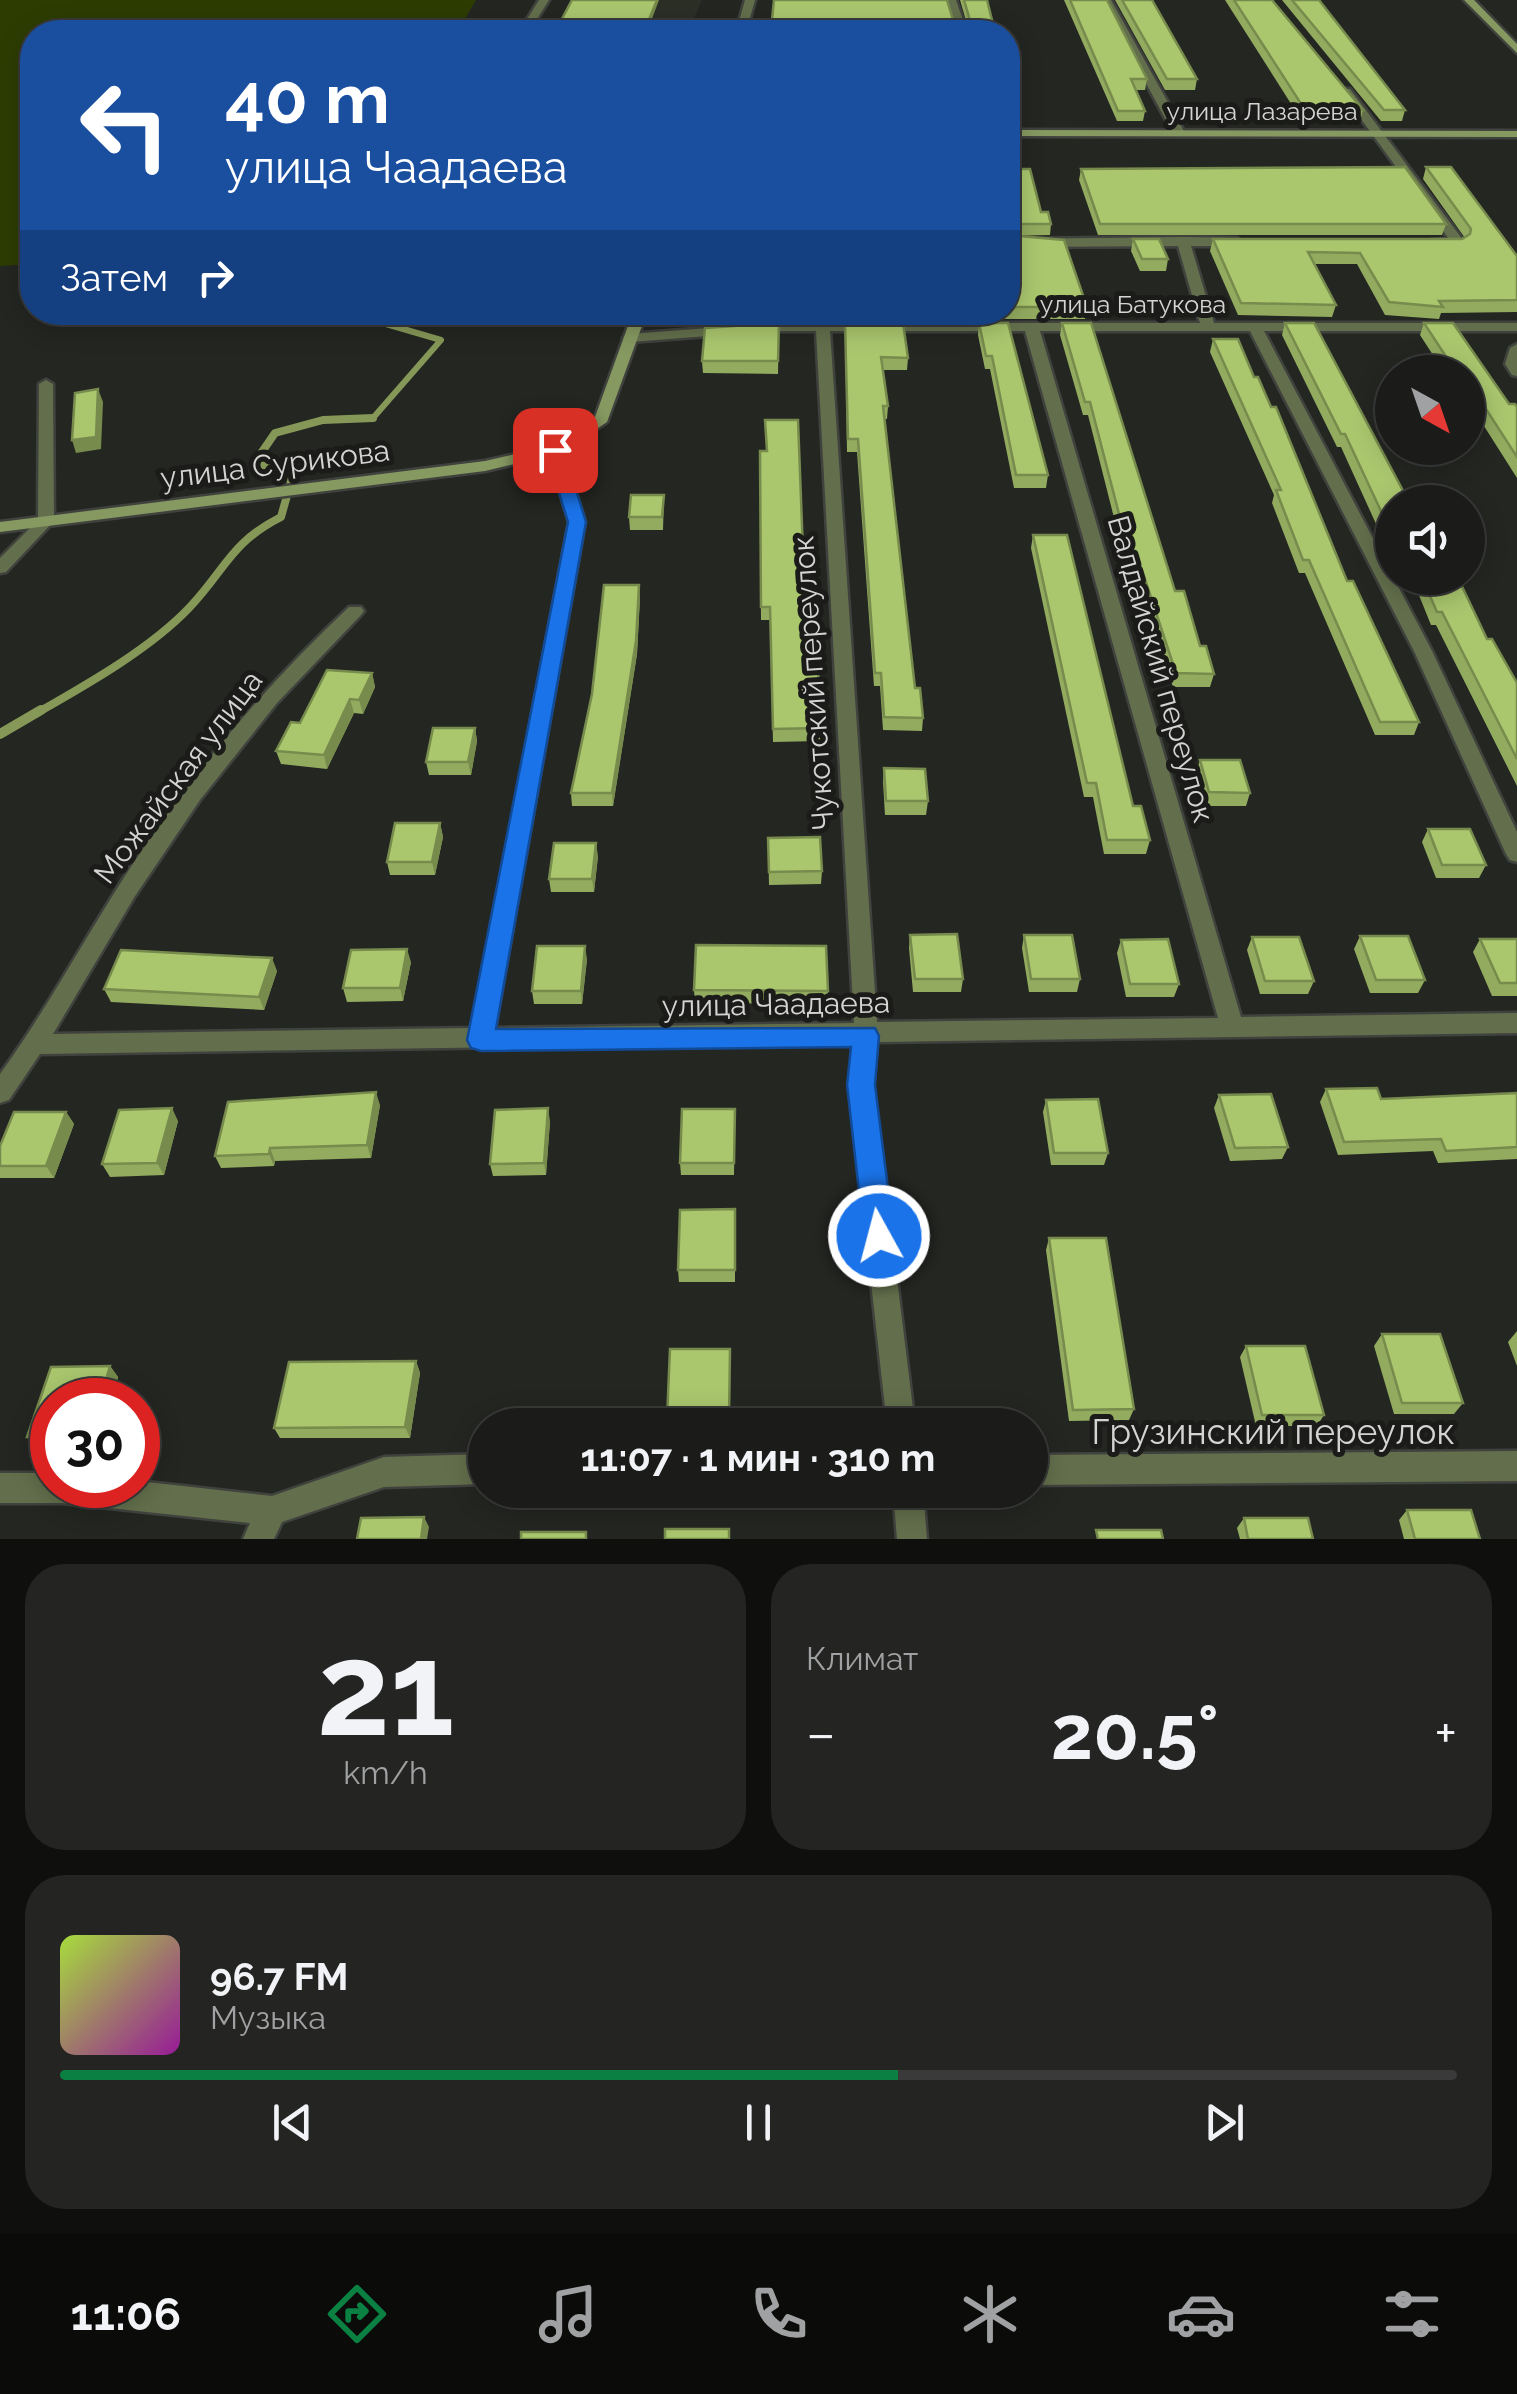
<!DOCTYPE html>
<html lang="ru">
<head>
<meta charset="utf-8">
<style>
	:root { --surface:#1b1c1a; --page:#242523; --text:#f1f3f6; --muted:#a0a1a2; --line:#393a39; --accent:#0b8043 }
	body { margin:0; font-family:Raleway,sans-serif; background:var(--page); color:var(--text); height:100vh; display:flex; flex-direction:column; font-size:38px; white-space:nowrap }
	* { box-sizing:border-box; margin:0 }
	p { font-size:32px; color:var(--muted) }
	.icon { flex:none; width:55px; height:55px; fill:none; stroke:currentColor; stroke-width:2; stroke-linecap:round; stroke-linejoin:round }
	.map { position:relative; height:1539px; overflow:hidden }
	.sheet { display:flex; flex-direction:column; gap:25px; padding:25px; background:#0f0f0e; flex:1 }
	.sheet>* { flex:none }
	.hud { position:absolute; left:20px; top:20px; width:1000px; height:305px; border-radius:40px; box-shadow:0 5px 25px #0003,0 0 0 2px var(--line); background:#1a4fa0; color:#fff; overflow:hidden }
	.needle { width:65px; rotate:140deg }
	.tools { position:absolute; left:1375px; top:355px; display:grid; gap:20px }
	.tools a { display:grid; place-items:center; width:110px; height:110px; border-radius:50%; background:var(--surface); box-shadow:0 5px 25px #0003,0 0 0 2px var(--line); font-size:50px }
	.speed { position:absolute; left:30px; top:1378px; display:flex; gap:20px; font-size:50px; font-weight:700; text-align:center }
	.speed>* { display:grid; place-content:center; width:130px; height:130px; border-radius:50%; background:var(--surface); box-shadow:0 5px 25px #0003,0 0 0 2px var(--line); line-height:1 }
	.speed .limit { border:15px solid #d22; background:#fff; color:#111 }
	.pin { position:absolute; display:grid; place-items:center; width:85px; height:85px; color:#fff; margin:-42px; border-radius:20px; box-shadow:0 5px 15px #0006 }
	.me { position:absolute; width:110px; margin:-55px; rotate:353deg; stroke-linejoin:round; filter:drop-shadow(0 0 8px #0008) }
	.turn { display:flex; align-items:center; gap:35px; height:210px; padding:0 40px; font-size:45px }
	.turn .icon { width:130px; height:130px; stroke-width:2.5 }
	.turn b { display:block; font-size:70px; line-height:85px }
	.then { display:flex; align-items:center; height:95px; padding:0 40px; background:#0003; gap:20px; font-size:38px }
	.big { font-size:75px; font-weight:700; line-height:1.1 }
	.sheet .tile { flex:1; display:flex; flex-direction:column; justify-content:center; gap:15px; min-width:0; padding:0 35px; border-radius:40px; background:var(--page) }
	.sheet .dial { align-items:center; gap:0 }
	.dial b { font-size:130px; line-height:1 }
	.song { display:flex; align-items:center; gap:30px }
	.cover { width:120px; height:120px; border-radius:15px; background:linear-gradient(135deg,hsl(80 70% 55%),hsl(300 70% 35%)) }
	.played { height:10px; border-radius:5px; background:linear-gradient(90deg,var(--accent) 60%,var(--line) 60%) }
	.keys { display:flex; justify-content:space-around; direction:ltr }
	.heat { display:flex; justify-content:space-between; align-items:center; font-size:55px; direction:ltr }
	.sheet .tiles { flex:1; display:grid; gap:25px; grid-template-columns:1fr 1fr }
	.tile:last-child { grid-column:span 2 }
	.trip { position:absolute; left:468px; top:1408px; width:580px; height:100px; border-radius:50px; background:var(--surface); box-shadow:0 5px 25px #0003,0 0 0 2px var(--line); font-weight:700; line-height:100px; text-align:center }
	.dock { display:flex; height:160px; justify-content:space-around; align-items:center; background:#0b0b0a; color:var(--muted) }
	.dock .icon { width:70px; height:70px }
	.dock .selected { color:var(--accent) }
	.dock b { font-size:45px; color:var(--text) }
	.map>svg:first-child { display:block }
	.built { fill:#2b2f26 }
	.green { fill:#2d3d02 }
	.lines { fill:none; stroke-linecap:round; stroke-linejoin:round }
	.stream-far2 { stroke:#869858; stroke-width:6 }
	.stream-far1 { stroke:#869858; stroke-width:8 }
	.stream { stroke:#869858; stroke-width:10 }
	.minor-casing { stroke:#40423e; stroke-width:5 }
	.tertiary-casing { stroke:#40423e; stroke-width:5 }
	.secondary-casing { stroke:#40423e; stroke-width:5 }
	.minor { fill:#636f4c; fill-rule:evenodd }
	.tertiary { fill:#636f4c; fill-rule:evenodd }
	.secondary { fill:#869961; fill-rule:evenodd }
	.wall { fill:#92ab5f }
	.shaded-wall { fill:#778b4d }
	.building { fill:#aac76e; stroke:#778b4d; stroke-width:2.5 }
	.route { fill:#1a73e8; stroke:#114b97; stroke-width:2.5 }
	.labels { text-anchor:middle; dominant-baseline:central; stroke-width:10; stroke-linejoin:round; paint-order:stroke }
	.far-street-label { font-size:25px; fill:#d4d5d3; stroke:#1b1c19 }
	.street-label { font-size:30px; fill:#d4d5d3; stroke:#1b1c19 }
	.near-street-label { font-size:35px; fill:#d4d5d3; stroke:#1b1c19 }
</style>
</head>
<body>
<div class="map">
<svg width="1517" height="1539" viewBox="0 0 1517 1539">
	<rect width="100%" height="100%" fill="#242622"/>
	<!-- built -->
	<path class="built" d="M571 0H702L688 32H553Z"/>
	<!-- green -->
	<path class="green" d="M0 0H476L457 32H32V264L0 266Z"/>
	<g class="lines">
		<!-- stream-far2 -->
		<path class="stream-far2" d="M321 420 373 418 441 340 386 324 394 312"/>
		<!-- stream-far1 -->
		<path class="stream-far1" d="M37 713C86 685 150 649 189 608 226 569 230 543 281 517L295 467 253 465 275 433 323 420 373 418"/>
		<!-- stream -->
		<path class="stream" d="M0 734 41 710"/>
		<defs>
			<g id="minor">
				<path d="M745 0H755L746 32H736Z"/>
				<path d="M946 0H956L967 32H957Z"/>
				<path d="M1101 0H1111L1185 133 1183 135 1173 133Z"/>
				<path d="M1342 89H1350L1463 240V246H1431V240L1449 239 1342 93Z"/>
				<path d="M1183 237 1237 238 1243 242 1237 246H1191L1214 323H1517V331H1264L1432 651 1517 832V862L1510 860 1506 854 1414 651 1250 331H1040L1241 1017 1517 1013V1033L877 1042 873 1085 915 1425H887L849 1085 854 1042 40 1054 9 1100 0 1103V1074C50 1005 89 930 136 859 197 767 268 683 349 607H361L364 611 361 615 277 703 200 800 135 896 53 1034 472 1028 569 522 547 450 555 445 563 450 585 522 495 1028 854 1023 816 331H773L630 342 623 338 630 334 773 323H1200L1178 246 1008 247V239ZM830 331H1025L1218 1018 877 1022Z"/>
				<path d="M1517 344V376L1512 375 1505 364 1510 348Z"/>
				<path d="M46 380 53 384 54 521 6 572 0 573V558L38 520 39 384Z"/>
				<path d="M1517 1451V1481L1030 1485V1455Z"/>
				<path d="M485 1454V1484L384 1487 282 1522 274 1539H243L250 1523 62 1503H0V1473H52V1485H138V1481L272 1496 384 1457Z"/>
				<path d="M893 1490H923L927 1539H897Z"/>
			</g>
			<path id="tertiary" d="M539 0H549L529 32H519Z"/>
			<g id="secondary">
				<path d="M1464 0H1474L1517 44V53Z"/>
				<path d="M1008 130 1517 131V137L1008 136Z"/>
				<path d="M633 312H647L607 422 561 453 485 471 0 532V522L485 461 550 446 595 417Z"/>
			</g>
		</defs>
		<!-- minor casing -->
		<use href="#minor" class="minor-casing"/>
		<!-- tertiary casing -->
		<use href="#tertiary" class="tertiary-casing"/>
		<!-- secondary casing -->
		<use href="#secondary" class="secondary-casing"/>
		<!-- minor -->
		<use href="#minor" class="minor"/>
		<!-- tertiary -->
		<use href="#tertiary" class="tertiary"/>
		<!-- secondary -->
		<use href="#secondary" class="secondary"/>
	</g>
	<!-- wall -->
	<g class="wall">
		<path d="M774 0 967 24 960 0H987L995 32H771Z"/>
		<path d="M1064 0H1107L1147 79 1145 90H1136L1145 111 1143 121H1117Z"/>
		<path d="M1115 0H1152L1197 79 1195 90H1165Z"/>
		<path d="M1225 0H1272L1363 110 1360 121H1302Z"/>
		<path d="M1282 0H1319L1405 110 1402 121H1381Z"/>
		<path d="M1426 167 1517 256V312L1441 313 1439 319 1385 315 1357 264H1314L1336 305 1332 317 1238 315 1210 251 1213 239H1462L1465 238 1423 179Z"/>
		<path d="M1008 169 1051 224 1050 235 1008 236 1087 307 1085 319H975L974 312H1008Z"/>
		<path d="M1081 169 1446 224 1442 235H1098L1079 180Z"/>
		<path d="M1133 239 1168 259 1166 271H1140L1131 251Z"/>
		<path d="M706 312H779V319L707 324Z"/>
		<rect x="827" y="312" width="74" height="7"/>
		<path d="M779 323 778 374 703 373 702 361Z"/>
		<path d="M845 323 908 358 907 370H883L888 406 887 419H885L915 688 923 718 922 731 883 730 880 686H874L857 452H847Z"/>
		<path d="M979 323 1048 475 1046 488H1014L990 369H985L978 335Z"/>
		<path d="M1062 323 1175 591 1214 674 1210 687H1173L1137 578 1129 577 1088 415H1083L1060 335Z"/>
		<path d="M1285 323 1392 502V537H1382L1341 447H1337L1282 335Z"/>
		<path d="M1424 323 1509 404 1517 407V478L1470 404H1468V372H1444L1420 335Z"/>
		<path d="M1213 339 1419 722 1414 735H1375L1305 573H1299L1272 503 1274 495 1210 352Z"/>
		<path d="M760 451 806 631 821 728 820 741 773 742 770 620H761Z"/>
		<path d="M664 495 663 530H630L629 517Z"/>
		<path d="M1033 535 1133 806 1150 840 1146 854H1104L1093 797H1084L1031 548Z"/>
		<path d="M1412 578H1458L1487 639 1517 683V786L1436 625H1431Z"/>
		<path d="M640 598 637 654 613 806H572L571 793Z"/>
		<path d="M372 673 375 687 363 714 354 713 327 769 281 764 276 751 300 723Z"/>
		<path d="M475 728 477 741 471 775H429L426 762Z"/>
		<path d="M1200 760 1250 793 1246 806H1205L1196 773Z"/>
		<path d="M884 768 928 801 926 815H885L883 782Z"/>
		<path d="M440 823 443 837 435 875H390L387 862Z"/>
		<path d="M1428 829 1486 865 1479 878H1436L1422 842Z"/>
		<path d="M768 838 822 871 821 884 769 885Z"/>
		<path d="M598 856 594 892H551L549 879Z"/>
		<path d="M910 935 963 979 961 992H913L909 948Z"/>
		<path d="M1024 935 1080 979 1077 992H1029L1022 948Z"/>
		<path d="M1360 936 1425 980 1418 993H1370L1354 949Z"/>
		<path d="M1252 937 1314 981 1308 994H1260L1247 950Z"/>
		<path d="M1480 939H1517V996H1492L1473 952Z"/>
		<path d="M1121 940 1179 984 1174 997H1126L1117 953Z"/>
		<path d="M587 959 582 1004H534L532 991Z"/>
		<path d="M411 962 403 1001 347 1002 343 988Z"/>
		<path d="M277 971 264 1010 111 1002 104 989Z"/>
		<path d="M694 990 828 991 827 1004 695 1003Z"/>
		<path d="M1326 1089 1381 1099 1517 1093V1159L1438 1163 1433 1151 1338 1155 1320 1102Z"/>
		<path d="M1219 1095 1288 1147 1282 1159 1230 1161 1214 1108Z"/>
		<path d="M1046 1100 1108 1153 1104 1165H1051L1043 1112Z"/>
		<path d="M380 1105 371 1158 275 1161 274 1166 221 1168 215 1156Z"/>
		<path d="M735 1109 734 1175H681L680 1163Z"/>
		<path d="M66 1112 74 1124 54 1178H0V1146Z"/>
		<path d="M178 1121 164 1175 110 1177 102 1164Z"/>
		<path d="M550 1121 546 1175 493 1176 490 1164Z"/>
		<path d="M735 1209V1282H679L678 1270Z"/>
		<path d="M1049 1238 1134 1409 1129 1420 1069 1421 1046 1250Z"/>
		<path d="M1517 1331V1366L1508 1342Z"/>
		<path d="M1382 1334 1463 1403 1454 1414H1394L1374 1346Z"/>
		<path d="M1246 1346 1324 1415 1317 1426H1256L1240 1357Z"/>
		<path d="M730 1349 729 1425H668L667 1419Z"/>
		<path d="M416 1361 420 1373 410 1438H280L274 1428Z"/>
		<path d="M110 1366 118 1377 112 1400H52V1448H36L27 1437 51 1367Z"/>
		<path d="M1407 1510 1480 1539H1404L1399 1520Z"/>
		<path d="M1244 1518 1313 1539H1240L1237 1528Z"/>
	</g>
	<!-- shaded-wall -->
	<g class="shaded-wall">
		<path d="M657 0H659L647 32H644Z"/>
		<path d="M98 389 103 402 101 449 76 453 72 440Z"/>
		<path d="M639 585 640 598 637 654 613 806 612 793Z"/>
		<path d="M372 673 375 687 363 714 359 700Z"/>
		<path d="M350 699 354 713 327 769 324 755Z"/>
		<path d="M475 728 477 741 471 775 468 762Z"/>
		<path d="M440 823 443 837 435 875 432 862Z"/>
		<path d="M596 843 598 856 594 892 592 879Z"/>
		<path d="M585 946 587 959 582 1004 581 991Z"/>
		<path d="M407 949 411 962 403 1001 400 988Z"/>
		<path d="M272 958 277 971 264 1010 259 997Z"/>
		<path d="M376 1092 380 1105 371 1158 367 1145Z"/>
		<path d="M172 1108 178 1121 164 1175 157 1163Z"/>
		<path d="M548 1108 550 1121 546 1175 544 1163Z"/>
		<path d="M66 1112 74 1124 54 1178 46 1166Z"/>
		<path d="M270 1148 275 1161 274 1166 269 1154Z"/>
		<path d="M416 1361 420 1373 410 1438 405 1427Z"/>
		<path d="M110 1366 118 1377 112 1400H100Z"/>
		<path d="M424 1517 429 1527 427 1539H421Z"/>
	</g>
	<!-- building -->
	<g class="building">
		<path d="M572 0H657L644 32H555Z"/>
		<path d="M774 0H947L954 23 971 24 964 0H987L995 32H875V30L824 32V29H771Z"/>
		<path d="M1070 0H1107L1147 79H1131L1145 111H1118Z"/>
		<path d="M1122 0H1152L1197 79H1167Z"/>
		<path d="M1234 0H1272L1363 110H1305Z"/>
		<path d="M1292 0H1319L1405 110H1384Z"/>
		<path d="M1405 167 1446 224H1100L1081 169Z"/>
		<path d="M1426 167H1451L1517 256V300L1439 301 1443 307 1389 302 1360 253 1308 252 1336 305 1241 303 1213 239H1462L1470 234 1471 229Z"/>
		<path d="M1008 169H1030L1041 212H1048L1051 224H1009L1008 230Z"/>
		<path d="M1008 235 1064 240 1087 307H1008Z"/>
		<path d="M1133 239H1159L1168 259H1142Z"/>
		<path d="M779 323 778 361H702L705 328Z"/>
		<path d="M845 323H903L908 358 881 357 888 406H883L915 688H920L923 718 884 717 881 673H875L858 439H848Z"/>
		<path d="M979 323H1008L1048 475H1016L992 356H986Z"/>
		<path d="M1062 323H1091L1175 591H1184L1200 646H1206L1214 674 1176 673 1140 564H1132L1090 402H1085Z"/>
		<path d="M1285 323H1314L1409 502H1392V524H1387L1345 434H1341Z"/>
		<path d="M1424 323H1453L1509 404H1515L1517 407V457L1475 392H1469L1468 390V372H1456Z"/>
		<path d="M1213 339H1238L1254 377H1258L1271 407H1276L1347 581H1353L1419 722H1380L1309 560H1303L1276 490H1281Z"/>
		<path d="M98 389 96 437 72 440 75 393Z"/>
		<path d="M765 420H798L806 631H816L821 728 773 729 770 607H761L760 451H767Z"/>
		<path d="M631 495H664L662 517H629Z"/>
		<path d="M1033 535H1067L1133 806H1141L1150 840H1107L1096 783H1087Z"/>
		<path d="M1422 578H1458L1487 639H1492L1517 683V759L1442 612H1437Z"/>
		<path d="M604 585H639L636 641 612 793H571L592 694Z"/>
		<path d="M327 670 372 673 359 700 350 699 324 755 276 751 291 722 300 723Z"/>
		<path d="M433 728H475L468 762H426Z"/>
		<path d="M1200 760H1240L1250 793 1209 792Z"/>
		<path d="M884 768 925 769 928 801H886Z"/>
		<path d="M395 823H440L432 862H387Z"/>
		<path d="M1428 829H1470L1486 865H1442Z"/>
		<path d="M820 837 822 871 769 872 768 838Z"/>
		<path d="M554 843H596L592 879H549Z"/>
		<path d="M957 934 963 979H915L910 935Z"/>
		<path d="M1024 935H1072L1080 979H1031Z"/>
		<path d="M1360 936H1408L1425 980H1376Z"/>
		<path d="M1252 937H1299L1314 981H1265Z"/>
		<path d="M1168 939 1179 984H1130L1121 940Z"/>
		<path d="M1480 939H1517V983H1500Z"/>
		<path d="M696 945 826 946 828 991 694 990Z"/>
		<path d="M537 946H585L581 991H532Z"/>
		<path d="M407 949 400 988H343L351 950Z"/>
		<path d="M121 950 272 958 259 997 104 989Z"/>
		<path d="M1377 1088 1381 1099 1517 1093V1147L1446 1151 1441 1139 1344 1142 1326 1089Z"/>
		<path d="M376 1092 367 1145 270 1148 269 1154 215 1156 228 1102Z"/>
		<path d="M1271 1094 1288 1147 1235 1148 1219 1095Z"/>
		<path d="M1098 1099 1108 1153H1054L1046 1100Z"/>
		<path d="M172 1108 157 1163 102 1164 119 1110Z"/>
		<path d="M548 1108 544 1163 490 1164 495 1110Z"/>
		<path d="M682 1109H735L734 1163H680Z"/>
		<path d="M14 1112H66L46 1166H0V1146Z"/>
		<path d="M735 1209V1270H678L680 1210Z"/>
		<path d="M1049 1238H1106L1134 1409 1073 1410Z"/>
		<path d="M1382 1334H1440L1463 1403H1402Z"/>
		<path d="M1246 1346H1305L1324 1415H1262Z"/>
		<path d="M670 1349H730L729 1418 667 1419Z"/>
		<path d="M416 1361 405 1427 274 1428 289 1362Z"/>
		<path d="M110 1366 100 1400H52V1437H27L51 1367Z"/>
		<path d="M1407 1510H1471L1480 1539H1415Z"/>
		<path d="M424 1517 421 1539H357L361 1518Z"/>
		<path d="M1244 1518H1308L1313 1539H1248Z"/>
		<rect x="665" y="1529" width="64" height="10"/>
		<path d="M1096 1530H1161L1163 1539H1098Z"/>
		<rect x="521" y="1532" width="65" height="7"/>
	</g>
	<!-- route -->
	<path class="route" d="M555 445 564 450 586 522 496 1029 875 1028 879 1036 875 1085 894 1236 889 1246 879 1250 868 1246 864 1236 847 1085 851 1047 481 1051 471 1048 467 1040 568 522 546 450Z"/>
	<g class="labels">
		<!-- far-street labels -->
		<g class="far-street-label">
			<text x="1262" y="111">улица Лазарева</text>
			<text x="1133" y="304">улица Батукова</text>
		</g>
		<!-- street labels -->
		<g class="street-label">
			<text transform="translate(275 464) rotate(-7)">улица Сурикова</text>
			<text transform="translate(1161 669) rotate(74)">Валдайский переулок</text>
			<text transform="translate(813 683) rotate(-94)">Чукотский переулок</text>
			<text transform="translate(178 777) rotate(-53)">Можайская улица</text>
			<text transform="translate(776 1004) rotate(-1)">улица Чаадаева</text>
		</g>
		<!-- near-street labels -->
		<g class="near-street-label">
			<text x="1273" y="1431">Грузинский переулок</text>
		</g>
	</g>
</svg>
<div class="tools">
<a><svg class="needle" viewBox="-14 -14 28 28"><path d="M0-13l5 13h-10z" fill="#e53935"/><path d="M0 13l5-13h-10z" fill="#a0a1a2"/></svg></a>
<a><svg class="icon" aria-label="sound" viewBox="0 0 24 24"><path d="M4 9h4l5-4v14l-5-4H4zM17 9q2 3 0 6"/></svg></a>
</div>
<div class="speed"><div class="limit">30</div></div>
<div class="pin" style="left:555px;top:450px;background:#d93025"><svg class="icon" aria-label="arrive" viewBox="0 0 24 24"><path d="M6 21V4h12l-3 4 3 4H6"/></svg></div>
<svg class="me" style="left:879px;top:1236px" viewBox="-20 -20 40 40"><circle r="17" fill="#1a73e8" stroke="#fff" stroke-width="3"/><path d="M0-11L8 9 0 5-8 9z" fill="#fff"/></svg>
<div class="trip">11:07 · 1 мин · 310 m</div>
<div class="hud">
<div class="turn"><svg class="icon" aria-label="left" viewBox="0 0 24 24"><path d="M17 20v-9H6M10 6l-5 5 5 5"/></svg><div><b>40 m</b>улица Чаадаева</div></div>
<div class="then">Затем<svg class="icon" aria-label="right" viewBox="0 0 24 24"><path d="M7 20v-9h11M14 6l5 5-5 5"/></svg></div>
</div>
</div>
<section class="sheet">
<div class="tiles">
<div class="tile dial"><b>21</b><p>km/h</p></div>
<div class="tile"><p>Климат</p>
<div class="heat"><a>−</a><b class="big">20.5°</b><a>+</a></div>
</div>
<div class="tile">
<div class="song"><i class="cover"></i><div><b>96.7 FM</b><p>Музыка</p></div></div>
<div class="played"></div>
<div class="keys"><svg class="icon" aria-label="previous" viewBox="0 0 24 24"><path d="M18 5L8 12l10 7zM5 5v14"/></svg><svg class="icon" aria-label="pause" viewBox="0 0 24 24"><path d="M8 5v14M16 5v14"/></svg><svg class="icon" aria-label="next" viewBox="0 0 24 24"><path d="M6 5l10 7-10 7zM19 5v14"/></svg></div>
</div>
</div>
</section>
<nav class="dock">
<b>11:06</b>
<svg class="icon selected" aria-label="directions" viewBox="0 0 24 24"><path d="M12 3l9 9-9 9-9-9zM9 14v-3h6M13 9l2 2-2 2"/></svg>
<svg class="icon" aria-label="music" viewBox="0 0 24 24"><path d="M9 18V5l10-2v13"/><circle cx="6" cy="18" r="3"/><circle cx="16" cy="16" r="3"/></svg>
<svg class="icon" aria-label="phone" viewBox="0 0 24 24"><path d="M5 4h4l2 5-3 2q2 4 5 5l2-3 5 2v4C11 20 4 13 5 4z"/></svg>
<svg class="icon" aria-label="climate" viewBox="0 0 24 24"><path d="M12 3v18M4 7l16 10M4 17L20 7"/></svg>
<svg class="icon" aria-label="car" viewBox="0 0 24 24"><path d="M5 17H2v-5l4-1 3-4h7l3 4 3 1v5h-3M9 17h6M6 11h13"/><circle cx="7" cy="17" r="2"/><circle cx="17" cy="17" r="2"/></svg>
<svg class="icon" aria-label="filters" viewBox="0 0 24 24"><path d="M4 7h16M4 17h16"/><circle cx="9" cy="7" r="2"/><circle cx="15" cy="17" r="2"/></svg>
</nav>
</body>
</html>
